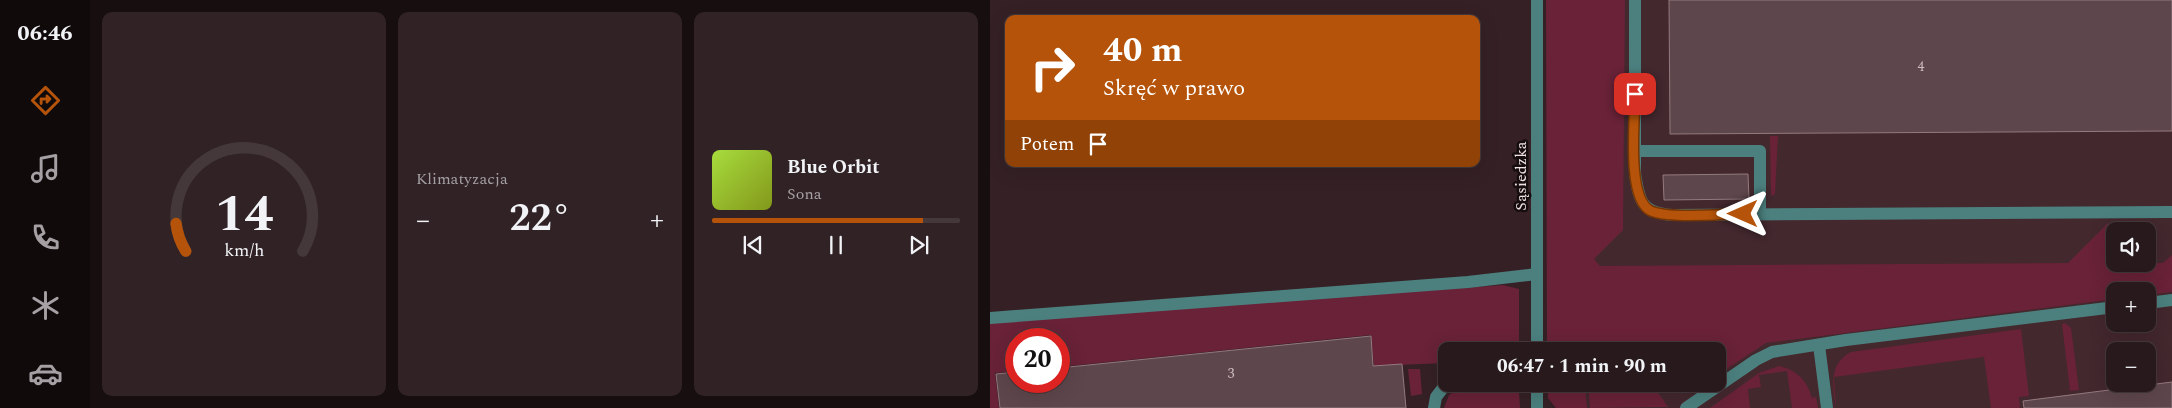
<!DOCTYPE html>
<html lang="pl">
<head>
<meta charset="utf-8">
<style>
	:root { --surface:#28191c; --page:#302225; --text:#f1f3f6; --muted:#a5a0a3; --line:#44383b; --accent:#b45309 }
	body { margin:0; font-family:Spectral,serif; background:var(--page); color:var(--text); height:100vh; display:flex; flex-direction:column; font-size:19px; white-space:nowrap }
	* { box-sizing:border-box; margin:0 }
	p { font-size:16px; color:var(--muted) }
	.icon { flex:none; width:28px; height:28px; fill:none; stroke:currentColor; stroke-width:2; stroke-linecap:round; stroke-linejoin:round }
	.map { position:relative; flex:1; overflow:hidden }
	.sheet { display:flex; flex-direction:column; gap:12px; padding:12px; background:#160e0f; width:900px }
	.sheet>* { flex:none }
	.guide { position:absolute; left:15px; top:15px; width:475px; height:152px; border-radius:10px; box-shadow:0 5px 20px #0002,0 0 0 1px var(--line); background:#b45309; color:#fff; overflow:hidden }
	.tools { position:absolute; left:1116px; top:222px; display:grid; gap:10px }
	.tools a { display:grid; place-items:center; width:50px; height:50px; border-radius:10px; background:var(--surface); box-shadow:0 5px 20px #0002,0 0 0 1px var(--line); font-size:25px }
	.speed { position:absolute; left:15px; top:328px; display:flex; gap:10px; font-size:25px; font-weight:700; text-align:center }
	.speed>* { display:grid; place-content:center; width:65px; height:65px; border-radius:50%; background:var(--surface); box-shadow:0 5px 20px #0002,0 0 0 1px var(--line); line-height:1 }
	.speed .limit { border:8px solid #d22; background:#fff; color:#111 }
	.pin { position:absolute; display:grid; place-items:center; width:42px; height:42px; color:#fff; margin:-21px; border-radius:10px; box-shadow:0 2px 8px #0006 }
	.me { position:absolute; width:55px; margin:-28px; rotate:270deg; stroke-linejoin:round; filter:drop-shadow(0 0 4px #0008) }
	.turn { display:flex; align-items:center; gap:18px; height:105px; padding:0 15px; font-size:22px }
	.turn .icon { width:65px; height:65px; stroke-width:2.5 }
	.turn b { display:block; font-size:35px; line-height:42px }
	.then { display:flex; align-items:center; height:48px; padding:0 15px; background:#0003; gap:10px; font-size:19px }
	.big { font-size:38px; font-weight:700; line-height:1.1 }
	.sheet .tile { flex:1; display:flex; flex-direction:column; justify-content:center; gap:8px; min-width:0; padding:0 18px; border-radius:10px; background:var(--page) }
	.sheet .dial { align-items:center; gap:0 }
	.dial svg { height:130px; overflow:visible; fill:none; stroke:var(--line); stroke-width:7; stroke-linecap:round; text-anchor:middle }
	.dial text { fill:var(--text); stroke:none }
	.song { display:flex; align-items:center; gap:15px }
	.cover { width:60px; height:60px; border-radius:8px; background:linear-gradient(135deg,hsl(80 70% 55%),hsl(70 70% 35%)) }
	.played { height:5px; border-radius:2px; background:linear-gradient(90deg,var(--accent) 85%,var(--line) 85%) }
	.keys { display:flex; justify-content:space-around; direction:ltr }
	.heat { display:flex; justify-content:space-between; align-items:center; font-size:28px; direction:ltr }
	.sheet .tiles { flex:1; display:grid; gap:12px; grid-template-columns:repeat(3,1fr) }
	.trip { position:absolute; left:448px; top:342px; width:288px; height:50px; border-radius:10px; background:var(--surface); box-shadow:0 5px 20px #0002,0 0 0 1px var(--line); font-weight:700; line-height:50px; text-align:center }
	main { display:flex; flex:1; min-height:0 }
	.tab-bar { display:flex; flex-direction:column; width:90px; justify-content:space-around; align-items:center; background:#100a0b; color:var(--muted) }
	.tab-bar .icon { width:35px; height:35px }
	.tab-bar .selected { color:var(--accent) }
	.tab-bar b { font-size:22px; color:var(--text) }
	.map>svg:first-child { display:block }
	.built { fill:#43282e; fill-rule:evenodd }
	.green { fill:#692238 }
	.building { fill:#5e474c; stroke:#937a7f }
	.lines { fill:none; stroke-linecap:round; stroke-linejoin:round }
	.minor { stroke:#4b807e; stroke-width:12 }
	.route-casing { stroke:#753606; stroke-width:12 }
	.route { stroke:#b45309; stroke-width:9 }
	.labels { text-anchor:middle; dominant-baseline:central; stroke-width:5; stroke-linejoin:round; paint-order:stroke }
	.number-label { font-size:14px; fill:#ccbbbf }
	.street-label { font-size:16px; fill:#f0e2e5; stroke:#160d0f }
</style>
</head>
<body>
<main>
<nav class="tab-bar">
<b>06:46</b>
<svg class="icon selected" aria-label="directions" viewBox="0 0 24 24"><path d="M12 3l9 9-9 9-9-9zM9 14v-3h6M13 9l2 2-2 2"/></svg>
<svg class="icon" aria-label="music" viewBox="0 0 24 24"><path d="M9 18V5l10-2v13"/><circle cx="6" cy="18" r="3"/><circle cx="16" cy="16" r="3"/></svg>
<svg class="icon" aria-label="phone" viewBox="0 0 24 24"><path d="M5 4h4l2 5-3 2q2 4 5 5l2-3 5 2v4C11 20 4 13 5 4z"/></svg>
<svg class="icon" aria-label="climate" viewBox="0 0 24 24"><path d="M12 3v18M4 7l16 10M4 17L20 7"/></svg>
<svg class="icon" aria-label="car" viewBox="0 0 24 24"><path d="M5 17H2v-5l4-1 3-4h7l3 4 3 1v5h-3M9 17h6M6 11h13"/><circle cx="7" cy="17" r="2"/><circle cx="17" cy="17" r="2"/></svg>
</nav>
<section class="sheet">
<div class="tiles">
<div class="tile dial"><svg viewBox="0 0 100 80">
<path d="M14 69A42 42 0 1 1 86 69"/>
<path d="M14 69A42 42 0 0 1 8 52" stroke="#b45309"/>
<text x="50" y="56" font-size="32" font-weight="700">14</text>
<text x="50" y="72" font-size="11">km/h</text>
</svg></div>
<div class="tile"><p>Klimatyzacja</p>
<div class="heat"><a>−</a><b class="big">22°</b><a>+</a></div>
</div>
<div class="tile">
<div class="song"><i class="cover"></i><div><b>Blue Orbit</b><p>Sona</p></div></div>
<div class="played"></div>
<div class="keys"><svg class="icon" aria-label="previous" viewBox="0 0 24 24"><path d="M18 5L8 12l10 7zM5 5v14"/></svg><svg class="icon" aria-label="pause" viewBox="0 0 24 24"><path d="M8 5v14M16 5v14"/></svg><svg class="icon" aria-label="next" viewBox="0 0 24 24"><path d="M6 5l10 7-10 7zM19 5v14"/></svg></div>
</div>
</div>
</section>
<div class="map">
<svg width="1182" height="408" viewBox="0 0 1182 408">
	<rect width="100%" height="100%" fill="#352125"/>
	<!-- built -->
	<path class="built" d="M567 0H1182V408H578L563 384H726V351H565ZM1125 231H1158V264H1125ZM1125 291H1158V324H1125ZM1125 351H1158V384H1125Z"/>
	<!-- green -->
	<g class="green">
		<path d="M556 0H635L633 230 604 259 610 266 1078 263 1118 223V242H1125V264L1173 263 1182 255V292L1158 295V291H1125V299L776 343 726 376V351H557Z"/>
		<path d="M780 136H788L785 194 781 196Z"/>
		<path d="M513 285 529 289V351H456V363L384 366 381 335 69 367V339H26V371L5 373 9 408H0V323Z"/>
		<path d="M1075 323 1081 328 1089 390 1080 391 1072 324Z"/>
		<path d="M1031 329 1039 396 1029 397 1030 408H1001L994 357 844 377 846 408C843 386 838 364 861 352Z"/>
		<path d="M789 366C807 370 817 380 822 398L826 397 828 408H802L797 371 769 375 771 387 758 389 760 408H720L769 373Z"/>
		<path d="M418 369H430L432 394 421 396Z"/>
		<path d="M477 384H515L529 392 530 408H454L459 395Z"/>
		<path d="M558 384H590V387L595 388 597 408H566L558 398Z"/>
		<path d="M598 384H662L678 407 600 408Z"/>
	</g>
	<!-- building -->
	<g class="building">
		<path d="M679 0H1182V131L680 134Z"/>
		<path d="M758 174 759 199 674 200 673 175Z"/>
		<path d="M1141 224V231H1125V241H1119V225Z"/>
		<path d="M381 336 383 366 412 364 416 408H10L6 374 26 372V381H69V368Z"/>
		<path d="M1182 382V408H1034L1033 401Z"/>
	</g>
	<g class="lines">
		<!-- minor -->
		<g class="minor">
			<path d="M547 0V351"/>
			<path d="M645 0V173C649 202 652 213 683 215L1182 212"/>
			<path d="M645 151H770V214"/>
			<path d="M1158 303 1182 300"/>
			<path d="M0 318 478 282 547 274"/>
			<path d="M829 345 837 408"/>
			<path d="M547 384V408"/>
			<path d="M444 408 446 397 456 384"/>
			<path d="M696 408 766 360 782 352 856 340 1125 307"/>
		</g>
	</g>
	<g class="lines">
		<defs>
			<path id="route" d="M645 94C645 119 636 199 661 211 679 219 732 214 753 214"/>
		</defs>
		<!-- route casing -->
		<use href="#route" class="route-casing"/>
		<!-- route -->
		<use href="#route" class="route"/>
	</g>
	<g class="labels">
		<!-- number labels -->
		<g class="number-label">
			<text x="931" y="66">4</text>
			<text x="241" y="373">3</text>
		</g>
		<!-- street labels -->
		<g class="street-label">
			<text transform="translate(531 176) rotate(-90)">Sąsiedzka</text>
		</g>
	</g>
</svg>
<div class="tools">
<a><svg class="icon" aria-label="sound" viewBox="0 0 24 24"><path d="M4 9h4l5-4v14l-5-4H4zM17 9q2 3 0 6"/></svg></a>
<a>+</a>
<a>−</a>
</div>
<div class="speed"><div class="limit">20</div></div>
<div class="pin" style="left:645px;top:94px;background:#d93025"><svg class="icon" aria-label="arrive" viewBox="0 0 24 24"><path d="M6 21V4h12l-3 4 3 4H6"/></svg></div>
<svg class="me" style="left:753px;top:214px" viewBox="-20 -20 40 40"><path d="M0-17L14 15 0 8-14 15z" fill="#b45309" stroke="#fff" stroke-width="4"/></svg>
<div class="trip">06:47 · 1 min · 90 m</div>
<div class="guide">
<div class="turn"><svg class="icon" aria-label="right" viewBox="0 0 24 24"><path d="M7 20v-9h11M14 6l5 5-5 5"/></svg><div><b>40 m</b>Skręć w prawo</div></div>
<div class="then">Potem<svg class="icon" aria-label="arrive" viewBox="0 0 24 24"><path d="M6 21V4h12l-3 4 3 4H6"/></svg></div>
</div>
</div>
</main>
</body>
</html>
